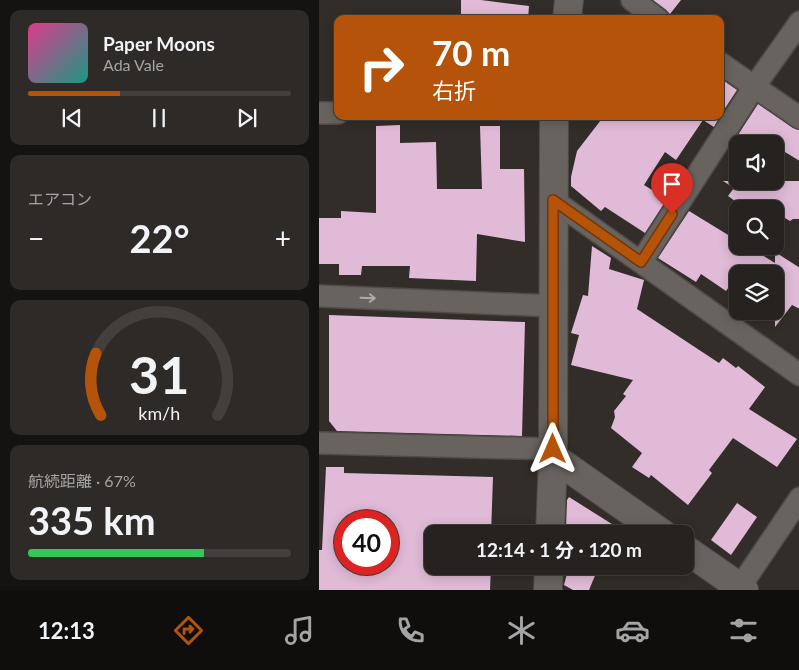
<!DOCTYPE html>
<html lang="ja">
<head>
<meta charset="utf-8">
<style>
	:root { --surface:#26221f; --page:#2e2a28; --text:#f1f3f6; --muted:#a4a4a4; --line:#423f3d; --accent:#b45309 }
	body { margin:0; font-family:Lato,"Noto Sans JP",sans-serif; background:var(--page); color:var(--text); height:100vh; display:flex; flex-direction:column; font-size:19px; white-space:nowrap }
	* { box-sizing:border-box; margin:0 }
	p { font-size:16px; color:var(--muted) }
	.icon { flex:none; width:28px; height:28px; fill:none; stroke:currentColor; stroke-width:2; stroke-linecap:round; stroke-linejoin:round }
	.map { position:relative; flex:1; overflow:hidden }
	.panel { display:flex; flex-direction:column; gap:10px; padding:10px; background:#151311; width:319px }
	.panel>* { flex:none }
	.banner { position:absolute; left:15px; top:15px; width:390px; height:105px; border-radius:10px; box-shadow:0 2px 12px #0003,0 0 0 1px var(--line); background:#b45309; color:#fff; overflow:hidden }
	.tools { position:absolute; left:410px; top:135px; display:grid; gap:10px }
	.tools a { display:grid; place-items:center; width:55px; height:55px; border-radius:10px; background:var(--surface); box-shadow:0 2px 12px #0003,0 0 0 1px var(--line); font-size:25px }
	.speed { position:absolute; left:15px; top:510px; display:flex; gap:10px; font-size:25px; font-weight:700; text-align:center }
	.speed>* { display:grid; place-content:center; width:65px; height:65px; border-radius:50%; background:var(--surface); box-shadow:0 2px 12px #0003,0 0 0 1px var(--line); line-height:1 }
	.speed .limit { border:8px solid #d22; background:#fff; color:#111 }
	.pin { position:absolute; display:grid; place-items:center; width:42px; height:42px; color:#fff; margin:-51px -21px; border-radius:50% 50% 50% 0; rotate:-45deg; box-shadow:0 0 5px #0007 }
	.pin .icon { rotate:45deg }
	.me { position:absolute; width:55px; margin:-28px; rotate:0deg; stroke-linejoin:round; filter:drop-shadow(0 0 4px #0008) }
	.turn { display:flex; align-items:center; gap:18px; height:105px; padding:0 15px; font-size:22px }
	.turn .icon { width:65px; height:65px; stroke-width:2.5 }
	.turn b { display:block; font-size:35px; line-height:42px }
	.big { font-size:38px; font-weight:700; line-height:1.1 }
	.panel .tile { flex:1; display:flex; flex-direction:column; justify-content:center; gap:8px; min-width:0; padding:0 18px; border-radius:10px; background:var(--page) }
	.panel .dial { align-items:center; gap:0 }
	.dial svg { height:130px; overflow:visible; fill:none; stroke:var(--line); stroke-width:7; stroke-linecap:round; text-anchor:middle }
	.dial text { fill:var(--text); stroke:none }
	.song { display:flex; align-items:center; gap:15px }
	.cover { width:60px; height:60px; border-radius:8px; background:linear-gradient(135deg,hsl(330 70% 55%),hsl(170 70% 35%)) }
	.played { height:5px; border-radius:2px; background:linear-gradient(90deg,var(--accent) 35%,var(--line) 35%) }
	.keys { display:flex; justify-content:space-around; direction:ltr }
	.heat { display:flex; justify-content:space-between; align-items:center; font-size:28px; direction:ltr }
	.charge { height:8px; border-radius:4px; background:linear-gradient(90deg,#34c759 67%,var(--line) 0) }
	.trip { position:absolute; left:105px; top:525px; width:270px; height:50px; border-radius:10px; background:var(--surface); box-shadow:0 2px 12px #0003,0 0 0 1px var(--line); font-weight:700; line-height:50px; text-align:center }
	.tabs { display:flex; height:80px; justify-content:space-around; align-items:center; background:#0f0e0c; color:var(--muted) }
	.tabs .icon { width:35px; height:35px }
	.tabs .active { color:var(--accent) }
	.tabs b { font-size:22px; color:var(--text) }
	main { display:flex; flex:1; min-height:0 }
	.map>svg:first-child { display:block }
	.building { fill:#e0bad7; fill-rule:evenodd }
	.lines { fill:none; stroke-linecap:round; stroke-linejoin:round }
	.street-casing { stroke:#4f4a48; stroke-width:24 }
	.secondary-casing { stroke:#4f4a48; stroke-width:30 }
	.street { stroke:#68635e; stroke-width:21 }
	.secondary { stroke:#68635e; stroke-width:28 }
	.oneway { stroke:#afaba8 }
	.route-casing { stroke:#753606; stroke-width:12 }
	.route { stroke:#b45309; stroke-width:9 }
</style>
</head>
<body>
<main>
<section class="panel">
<div class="tile">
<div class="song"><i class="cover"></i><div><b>Paper Moons</b><p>Ada Vale</p></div></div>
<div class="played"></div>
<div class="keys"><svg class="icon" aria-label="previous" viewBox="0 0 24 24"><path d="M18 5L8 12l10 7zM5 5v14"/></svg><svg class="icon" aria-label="pause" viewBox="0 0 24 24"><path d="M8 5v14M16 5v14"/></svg><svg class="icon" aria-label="next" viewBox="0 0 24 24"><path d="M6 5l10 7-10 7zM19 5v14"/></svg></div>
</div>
<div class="tile"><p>エアコン</p>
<div class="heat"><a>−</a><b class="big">22°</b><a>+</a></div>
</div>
<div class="tile dial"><svg viewBox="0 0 100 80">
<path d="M14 69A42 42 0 1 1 86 69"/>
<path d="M14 69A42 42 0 0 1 11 31" stroke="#b45309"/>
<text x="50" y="56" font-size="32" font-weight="700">31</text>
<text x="50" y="72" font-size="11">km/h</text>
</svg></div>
<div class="tile"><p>航続距離 · 67%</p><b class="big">335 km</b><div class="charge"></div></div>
</section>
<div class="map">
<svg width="481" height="590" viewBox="0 0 481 590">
	<rect width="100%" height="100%" fill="#322d29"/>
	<!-- building -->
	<g class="building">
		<path d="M142 0H162L210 6 209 19H142Z"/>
		<path d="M334 0H362L351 14 346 9Z"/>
		<path d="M401 78 418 90 401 116Z"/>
		<path d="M439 104 474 128 481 130V161L456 146V144H419L415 141Z"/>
		<path d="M285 116H401L395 127 384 120 357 160 346 152 325 185 348 199 326 233 286 207 282 211 252 186V177L258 151Z"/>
		<path d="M81 125V143L117 142 118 189H163L161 126H181V169H205L206 242 158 234 157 281 90 278 91 266H43L42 275H20V264H0V218H22V211L57 213V126Z"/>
		<path d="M404 181H481V219H474L471 221 456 212V209H450L438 201 433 209H427L409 196 415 188Z"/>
		<path d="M370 211 419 241V246H428L456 263V252L481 268V309L473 305 456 327V274H419L407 291 382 274 377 282 339 258Z"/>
		<path d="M273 246 292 258 290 269 325 280 318 309 400 363 404 358 417 368 419 366 446 387 430 409 478 439 458 467 414 438 390 470 393 473 369 505 332 475 330 478 313 467 323 453 292 428 296 417 295 411 307 396 304 394 314 380 252 365 260 335 252 333 264 295 269 296Z"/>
		<path d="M10 315 206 322 203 436 18 431 10 421Z"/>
		<path d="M7 467H25V473L174 477 172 534H114V566H172L171 590H0V550H3ZM26 521H69V564H26Z"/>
		<path d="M250 497 296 526 291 534H254L247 529 248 500Z"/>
		<path d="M418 503 438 517 412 555 392 540Z"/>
		<path d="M250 566H280L270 590H254L245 585Z"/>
	</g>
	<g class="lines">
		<defs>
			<g id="street">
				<path d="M313 0 339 19"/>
				<path d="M401 63 481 118"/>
				<path d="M0 113H19"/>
				<path d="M234 200 481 375"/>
				<path d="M322 262 435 87 481 22"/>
				<path d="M0 296 234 306"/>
				<path d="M0 443 234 449"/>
				<path d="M421 587 481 498"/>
			</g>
			<g id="secondary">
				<path d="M248 19 250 0"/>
				<path d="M234 457 344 534"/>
				<path d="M231 534 234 457 235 116"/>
				<path d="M366 549 425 590"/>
				<path d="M229 590 230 566"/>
			</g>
		</defs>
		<!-- street casing -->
		<use href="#street" class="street-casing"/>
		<!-- secondary casing -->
		<use href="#secondary" class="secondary-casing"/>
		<!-- street -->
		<use href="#street" class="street"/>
		<!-- secondary -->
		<use href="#secondary" class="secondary"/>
	</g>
	<!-- one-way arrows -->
	<defs><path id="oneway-shaft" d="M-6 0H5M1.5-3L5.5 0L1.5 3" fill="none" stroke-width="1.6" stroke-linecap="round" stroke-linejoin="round" transform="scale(1.25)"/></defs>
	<use class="oneway" href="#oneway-shaft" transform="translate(49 298) rotate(2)"/>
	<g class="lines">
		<defs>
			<path id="route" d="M234 449V200L322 262 353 214"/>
		</defs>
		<!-- route casing -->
		<use href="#route" class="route-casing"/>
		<!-- route -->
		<use href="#route" class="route"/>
	</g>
</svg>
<div class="tools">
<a><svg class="icon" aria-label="sound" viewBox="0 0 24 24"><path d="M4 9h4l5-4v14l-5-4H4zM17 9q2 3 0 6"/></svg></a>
<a><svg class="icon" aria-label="search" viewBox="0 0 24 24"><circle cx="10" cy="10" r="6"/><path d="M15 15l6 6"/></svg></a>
<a><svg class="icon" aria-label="layers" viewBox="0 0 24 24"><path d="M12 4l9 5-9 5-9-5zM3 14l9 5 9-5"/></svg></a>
</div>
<div class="speed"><div class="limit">40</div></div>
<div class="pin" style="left:353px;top:214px;background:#d93025"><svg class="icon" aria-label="arrive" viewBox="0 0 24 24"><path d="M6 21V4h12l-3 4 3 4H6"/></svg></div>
<svg class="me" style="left:234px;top:449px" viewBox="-20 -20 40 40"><path d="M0-17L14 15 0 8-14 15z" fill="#b45309" stroke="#fff" stroke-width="4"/></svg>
<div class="trip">12:14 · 1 分 · 120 m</div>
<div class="banner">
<div class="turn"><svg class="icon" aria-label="right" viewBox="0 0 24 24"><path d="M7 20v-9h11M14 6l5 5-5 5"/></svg><div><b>70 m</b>右折</div></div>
</div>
</div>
</main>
<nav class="tabs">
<b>12:13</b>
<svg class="icon active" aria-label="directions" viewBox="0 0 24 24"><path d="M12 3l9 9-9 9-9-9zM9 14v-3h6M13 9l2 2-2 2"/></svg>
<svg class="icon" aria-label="music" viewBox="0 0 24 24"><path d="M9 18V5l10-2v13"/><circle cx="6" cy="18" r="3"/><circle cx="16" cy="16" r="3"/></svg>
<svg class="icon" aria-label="phone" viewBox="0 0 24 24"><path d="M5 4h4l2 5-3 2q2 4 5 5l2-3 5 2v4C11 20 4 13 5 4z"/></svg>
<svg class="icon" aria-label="climate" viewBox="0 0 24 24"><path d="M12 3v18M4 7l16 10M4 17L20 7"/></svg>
<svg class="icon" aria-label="car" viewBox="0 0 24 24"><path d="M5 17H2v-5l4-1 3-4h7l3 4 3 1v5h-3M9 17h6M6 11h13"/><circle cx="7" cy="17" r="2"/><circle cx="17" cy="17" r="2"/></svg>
<svg class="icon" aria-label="filters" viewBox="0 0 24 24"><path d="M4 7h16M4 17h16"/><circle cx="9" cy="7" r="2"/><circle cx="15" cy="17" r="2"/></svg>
</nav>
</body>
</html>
